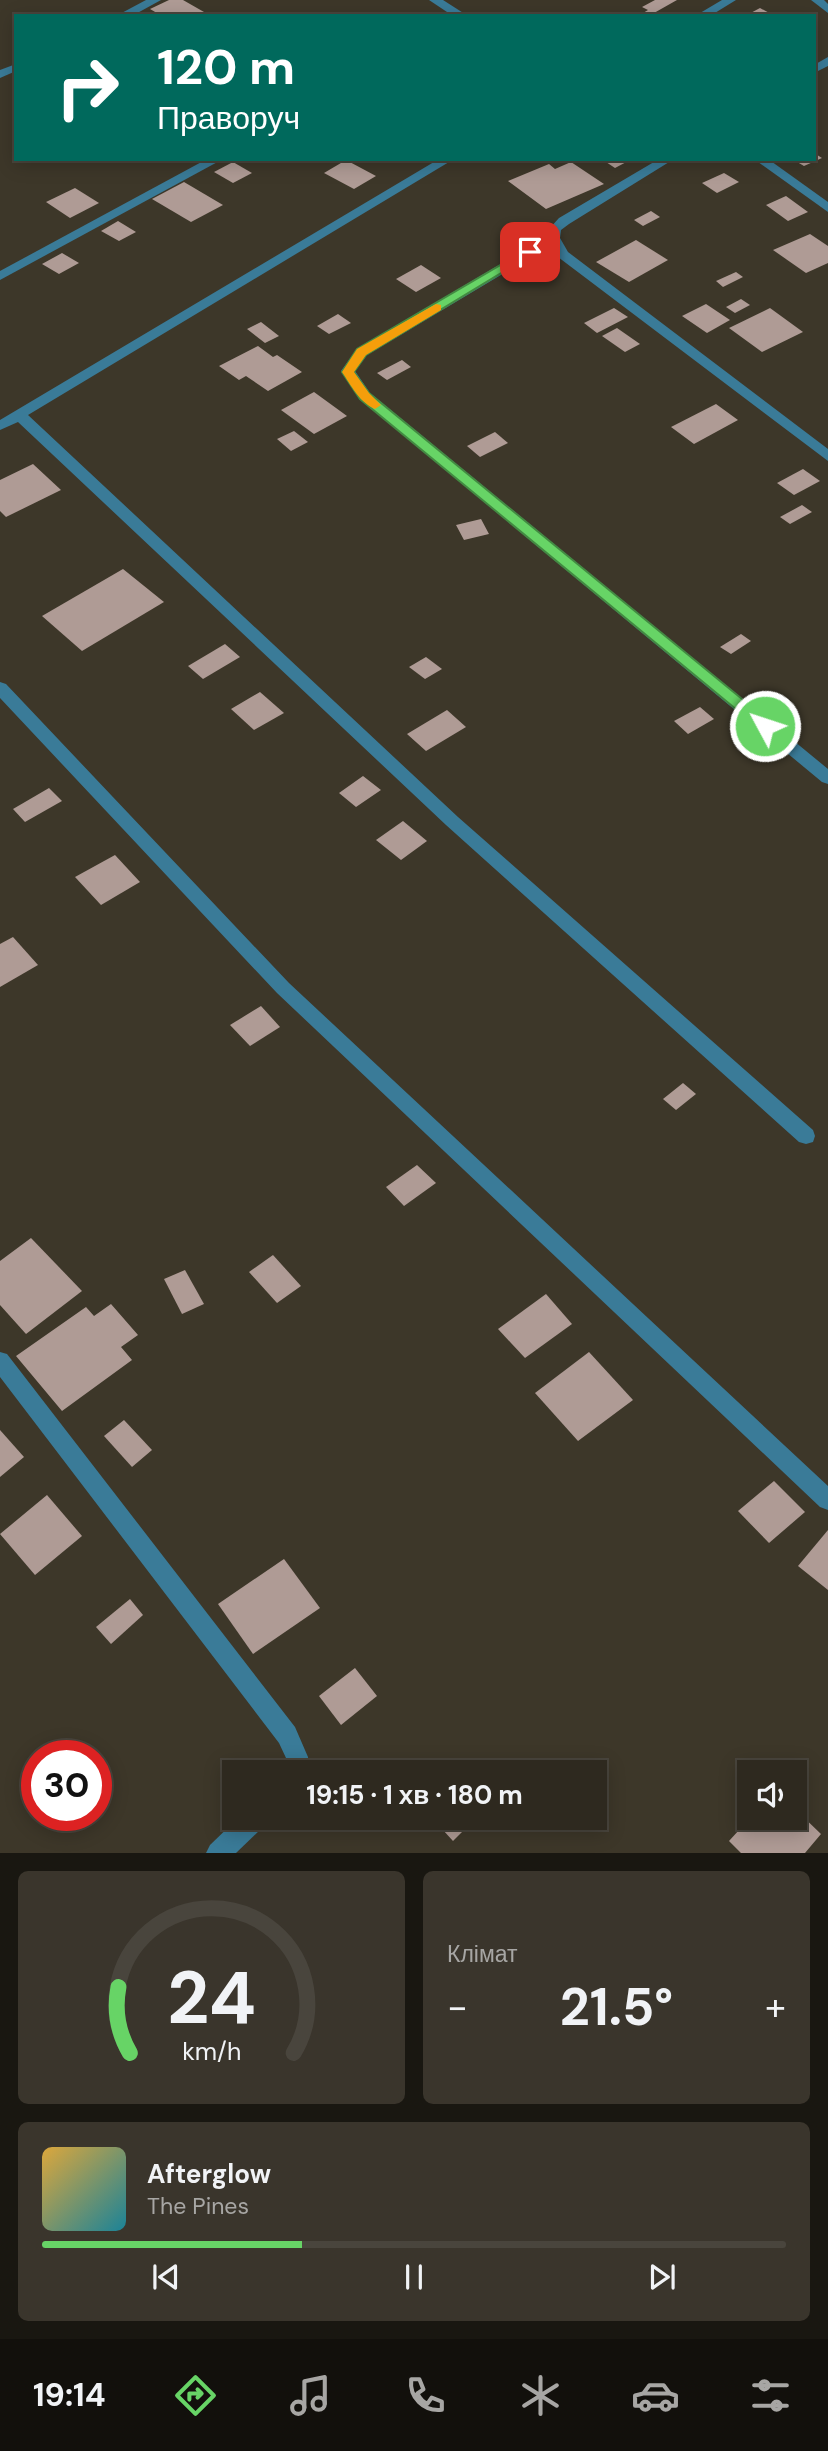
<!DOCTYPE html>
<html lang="uk">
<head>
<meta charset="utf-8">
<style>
	:root { --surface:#2e291f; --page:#3a352c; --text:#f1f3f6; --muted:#a7a6a4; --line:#49453d; --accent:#67d466 }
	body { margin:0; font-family:"DM Sans",sans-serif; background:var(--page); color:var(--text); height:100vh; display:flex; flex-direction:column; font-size:26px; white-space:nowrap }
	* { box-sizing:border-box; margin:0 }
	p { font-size:23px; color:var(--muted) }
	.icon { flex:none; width:38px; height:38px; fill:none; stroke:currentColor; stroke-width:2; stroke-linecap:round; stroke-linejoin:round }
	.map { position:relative; height:1853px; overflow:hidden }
	.side { display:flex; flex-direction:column; gap:18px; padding:18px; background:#191711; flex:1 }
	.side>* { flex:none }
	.hud { position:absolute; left:14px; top:14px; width:802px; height:147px; border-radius:0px; box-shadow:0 4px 18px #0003,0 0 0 2px var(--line); background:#00695c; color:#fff; overflow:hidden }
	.buttons { position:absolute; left:737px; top:1760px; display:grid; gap:14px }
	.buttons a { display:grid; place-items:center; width:70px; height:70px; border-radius:0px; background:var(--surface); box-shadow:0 4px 18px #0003,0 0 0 2px var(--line); font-size:35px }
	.speed { position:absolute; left:21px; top:1740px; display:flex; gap:14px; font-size:35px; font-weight:700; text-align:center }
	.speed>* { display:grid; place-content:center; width:91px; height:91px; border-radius:50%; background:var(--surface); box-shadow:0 4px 18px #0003,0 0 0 2px var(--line); line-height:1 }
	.speed .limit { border:10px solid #d22; background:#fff; color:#111 }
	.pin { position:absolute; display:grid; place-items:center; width:60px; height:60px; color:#fff; margin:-30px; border-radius:14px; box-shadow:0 4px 10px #0006 }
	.me { position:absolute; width:77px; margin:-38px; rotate:310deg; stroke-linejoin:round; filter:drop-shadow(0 0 5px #0008) }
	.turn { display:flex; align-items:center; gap:24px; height:147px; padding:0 28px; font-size:32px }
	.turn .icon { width:91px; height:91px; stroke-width:2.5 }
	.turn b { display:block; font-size:49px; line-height:60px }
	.big { font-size:52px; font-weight:700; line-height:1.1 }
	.side .tile { flex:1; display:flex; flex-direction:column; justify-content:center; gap:10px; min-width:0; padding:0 24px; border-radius:10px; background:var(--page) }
	.side .dial { align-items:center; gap:0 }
	.dial svg { height:182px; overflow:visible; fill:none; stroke:var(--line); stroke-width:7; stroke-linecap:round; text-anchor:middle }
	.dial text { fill:var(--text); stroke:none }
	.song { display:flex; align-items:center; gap:21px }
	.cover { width:84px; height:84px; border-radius:10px; background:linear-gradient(135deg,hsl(40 70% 55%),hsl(190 70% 35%)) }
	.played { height:7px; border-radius:4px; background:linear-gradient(90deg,var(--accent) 35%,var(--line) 35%) }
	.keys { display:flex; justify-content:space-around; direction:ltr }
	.heat { display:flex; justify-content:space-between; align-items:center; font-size:38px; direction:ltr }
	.side .tiles { flex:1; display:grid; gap:18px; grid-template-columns:1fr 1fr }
	.tile:last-child { grid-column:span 2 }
	.trip { position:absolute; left:222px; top:1760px; width:385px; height:70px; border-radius:0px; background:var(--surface); box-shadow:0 4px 18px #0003,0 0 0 2px var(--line); font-weight:700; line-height:70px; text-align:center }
	.tabs { display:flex; height:112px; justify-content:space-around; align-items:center; background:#12100c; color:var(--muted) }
	.tabs .icon { width:49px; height:49px }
	.tabs .current { color:var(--accent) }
	.tabs b { font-size:32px; color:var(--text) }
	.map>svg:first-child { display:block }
	.building { fill:#af9b95 }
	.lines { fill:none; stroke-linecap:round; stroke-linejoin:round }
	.minor { fill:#3a7b98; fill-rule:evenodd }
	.route { fill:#67d466; stroke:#438a42; stroke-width:2 }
	.slow { fill:#f59e0b }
</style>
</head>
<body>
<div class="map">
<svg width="828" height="1853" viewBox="0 0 828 1853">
	<rect width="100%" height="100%" fill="#3d3729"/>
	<!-- building -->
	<g class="building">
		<path d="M169 0H183L211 16H162L150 9Z"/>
		<path d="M655 0H677L654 13 658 16H638L648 10 642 7Z"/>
		<path d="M760 8 775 16H745Z"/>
		<path d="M814 153 822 158 804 166 792 159H814Z"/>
		<path d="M612 159H632L615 168 606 162Z"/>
		<path d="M346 160 376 176 354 189 324 173Z"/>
		<path d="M233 162 252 173 233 183 214 172Z"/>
		<path d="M571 162 604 184 546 209 508 181 549 164 555 169Z"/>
		<path d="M724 173 739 182 717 193 702 183Z"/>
		<path d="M184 182 223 205 191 222 152 199Z"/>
		<path d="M75 188 99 203 70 218 46 202Z"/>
		<path d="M786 196 808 212 788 221 766 205Z"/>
		<path d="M651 211 660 217 643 226 634 220Z"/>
		<path d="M118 221 136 232 119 241 101 231Z"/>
		<path d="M810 234 828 246V263L806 273 773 250Z"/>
		<path d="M636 240 668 260 629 282 596 262Z"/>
		<path d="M62 253 79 263 59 274 42 264Z"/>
		<path d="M421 265 441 278 416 292 396 279Z"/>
		<path d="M736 272 743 277 723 287 716 281Z"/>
		<path d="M741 299 750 305 735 313 726 307Z"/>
		<path d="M706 304 730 320 707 333 682 316Z"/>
		<path d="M614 308 628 317 597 333 584 323Z"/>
		<path d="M770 308 803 332 762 352 729 328Z"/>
		<path d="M338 314 351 323 329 334 317 326Z"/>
		<path d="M261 322 279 336 265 343 247 329Z"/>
		<path d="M617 328 640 344 625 352 602 336Z"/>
		<path d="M258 346 273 357 277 355 302 372 268 391 246 376 239 380 219 366Z"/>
		<path d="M402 360 411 367 387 380 377 373Z"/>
		<path d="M314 392 347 416 314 434 281 410Z"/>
		<path d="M716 404 738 420 694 444 671 427Z"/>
		<path d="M294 431 308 442 291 451 277 439Z"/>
		<path d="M495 432 508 443 480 457 467 446Z"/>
		<path d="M33 464 61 490 6 517 0 511V480Z"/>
		<path d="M803 469 820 481 794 495 777 483Z"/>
		<path d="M802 505 812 512 790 524 780 517Z"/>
		<path d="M481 519 489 534 464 540 456 525Z"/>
		<path d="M123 569 164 602 82 651 42 616Z"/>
		<path d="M741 634 751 641 731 654 720 647Z"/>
		<path d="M225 644 240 657 203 679 188 666Z"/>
		<path d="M426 657 442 669 425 679 409 667Z"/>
		<path d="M260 692 284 713 254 730 231 709Z"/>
		<path d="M700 707 714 719 688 734 674 721Z"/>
		<path d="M447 710 466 727 426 751 407 734Z"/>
		<path d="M363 776 381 790 356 807 339 793Z"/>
		<path d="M49 788 62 801 25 822 13 809Z"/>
		<path d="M403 821 427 841 401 860 376 840Z"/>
		<path d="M115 855 140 882 101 905 75 877Z"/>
		<path d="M13 937 38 965 0 987V944Z"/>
		<path d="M261 1006 280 1027 250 1046 230 1025Z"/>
		<path d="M683 1083 696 1094 676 1110 663 1099Z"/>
		<path d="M417 1165 436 1183 404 1206 386 1187Z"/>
		<path d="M31 1238 82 1291 26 1334 0 1305V1261Z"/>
		<path d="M273 1255 301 1286 277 1303 249 1272Z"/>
		<path d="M185 1270 204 1304 182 1314 164 1279Z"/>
		<path d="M546 1294 572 1324 525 1358 498 1329Z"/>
		<path d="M111 1304 138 1335 121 1347 132 1360 62 1411 16 1356 86 1307 94 1316Z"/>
		<path d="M589 1352 633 1400 578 1441 535 1393Z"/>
		<path d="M124 1420 152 1450 132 1467 104 1436Z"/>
		<path d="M0 1430 24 1457 0 1477Z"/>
		<path d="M774 1481 805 1512 769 1543 738 1511Z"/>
		<path d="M47 1495 82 1536 35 1575 0 1534Z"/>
		<path d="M828 1530V1590L798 1566Z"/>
		<path d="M284 1559 320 1608 253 1654 218 1604Z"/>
		<path d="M130 1599 143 1615 111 1644 96 1627Z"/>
		<path d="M355 1668 377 1696 341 1725 319 1696Z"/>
		<path d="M794 1808 821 1834 805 1853H741L729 1841 750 1818H794Z"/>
		<path d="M432 1818H476L453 1841Z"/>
	</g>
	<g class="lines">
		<!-- minor -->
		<g class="minor">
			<path d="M146 0H161L132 16H116Z"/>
			<path d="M429 0H443L468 16H453Z"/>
			<path d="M722 0H736L710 16H695Z"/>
			<path d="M811 0H824L828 4V13Z"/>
			<path d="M828 57V66L814 73V65Z"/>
			<path d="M16 64V71L0 78V70Z"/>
			<path d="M207 159H223L0 280V271Z"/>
			<path d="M439 159H454L28 415 458 817 813 1130 815 1136 813 1142 806 1144 799 1142 446 825 18 422 0 430V420Z"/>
			<path d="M659 159H674L569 224 561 230 560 238 568 252 828 449V461L558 257 551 245 367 355 355 371 370 393 828 769V784L822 782 360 399 341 371 357 349 548 236 549 229 559 218Z"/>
			<path d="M754 159H768L828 202V212Z"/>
			<path d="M0 682 6 684 289 983 828 1486V1510L820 1507 277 993 0 698Z"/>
			<path d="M0 1352 7 1354 295 1727 308 1757 309 1773H285L286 1758 279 1743 0 1377Z"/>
			<path d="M238 1818H268L264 1826 236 1853H206L210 1845Z"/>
		</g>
	</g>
	<!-- route -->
	<path class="route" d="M526 250 536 252 366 355 354 372 369 393 770 722 772 726 770 729H760L360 399 342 372 357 349Z"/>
	<!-- slow -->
	<path class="slow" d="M436 304 441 305V310L366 355 354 372 369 393 381 405 375 409C359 402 351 385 342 372L357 349Z"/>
</svg>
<div class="buttons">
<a><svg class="icon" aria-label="sound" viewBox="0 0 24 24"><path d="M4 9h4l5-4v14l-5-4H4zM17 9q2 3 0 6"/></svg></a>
</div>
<div class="speed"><div class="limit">30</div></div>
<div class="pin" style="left:530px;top:252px;background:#d93025"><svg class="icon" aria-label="arrive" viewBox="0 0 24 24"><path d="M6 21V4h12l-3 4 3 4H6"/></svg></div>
<svg class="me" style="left:765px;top:726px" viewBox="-20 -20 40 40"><circle r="17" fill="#67d466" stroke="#fff" stroke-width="3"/><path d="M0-11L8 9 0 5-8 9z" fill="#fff"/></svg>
<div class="trip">19:15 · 1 хв · 180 m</div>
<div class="hud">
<div class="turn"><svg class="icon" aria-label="right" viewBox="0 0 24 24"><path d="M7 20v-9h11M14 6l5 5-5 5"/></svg><div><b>120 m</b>Праворуч</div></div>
</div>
</div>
<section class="side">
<div class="tiles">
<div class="tile dial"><svg viewBox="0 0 100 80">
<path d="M14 69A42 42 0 1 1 86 69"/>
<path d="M14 69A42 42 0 0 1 9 40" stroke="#67d466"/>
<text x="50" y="56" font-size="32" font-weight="700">24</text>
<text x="50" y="72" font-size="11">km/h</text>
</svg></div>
<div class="tile"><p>Клімат</p>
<div class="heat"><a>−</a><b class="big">21.5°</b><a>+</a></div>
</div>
<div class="tile">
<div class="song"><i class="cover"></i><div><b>Afterglow</b><p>The Pines</p></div></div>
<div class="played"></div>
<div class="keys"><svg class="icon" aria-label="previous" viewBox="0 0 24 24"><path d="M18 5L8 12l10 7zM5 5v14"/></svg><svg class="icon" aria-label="pause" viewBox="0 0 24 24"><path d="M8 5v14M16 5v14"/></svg><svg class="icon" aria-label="next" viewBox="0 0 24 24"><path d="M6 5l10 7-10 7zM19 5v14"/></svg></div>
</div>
</div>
</section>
<nav class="tabs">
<b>19:14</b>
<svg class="icon current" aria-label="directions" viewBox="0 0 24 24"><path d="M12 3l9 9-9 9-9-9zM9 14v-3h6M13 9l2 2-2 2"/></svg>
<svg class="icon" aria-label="music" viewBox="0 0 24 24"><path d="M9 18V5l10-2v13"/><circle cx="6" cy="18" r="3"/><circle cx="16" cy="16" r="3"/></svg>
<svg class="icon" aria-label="phone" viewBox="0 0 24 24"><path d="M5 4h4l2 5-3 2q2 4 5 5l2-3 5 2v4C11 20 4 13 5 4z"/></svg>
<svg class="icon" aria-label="climate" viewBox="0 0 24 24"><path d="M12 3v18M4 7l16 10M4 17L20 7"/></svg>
<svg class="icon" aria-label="car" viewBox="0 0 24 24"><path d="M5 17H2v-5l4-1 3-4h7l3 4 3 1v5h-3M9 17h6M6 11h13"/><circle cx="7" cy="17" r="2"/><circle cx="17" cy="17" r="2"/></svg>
<svg class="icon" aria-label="filters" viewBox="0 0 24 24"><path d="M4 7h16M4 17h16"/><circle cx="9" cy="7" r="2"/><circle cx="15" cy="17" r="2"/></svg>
</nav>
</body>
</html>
